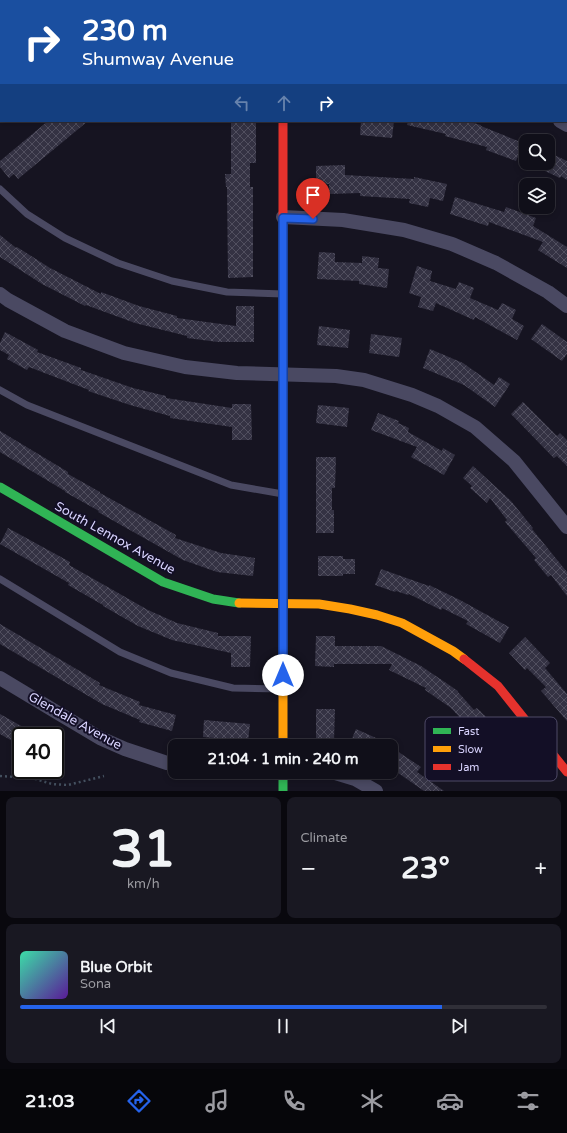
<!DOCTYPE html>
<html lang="en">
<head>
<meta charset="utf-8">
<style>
	:root { --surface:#100f19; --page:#191822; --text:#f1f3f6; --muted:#9c9ca2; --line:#302f38; --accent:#2563eb }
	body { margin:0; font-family:"Varela Round",sans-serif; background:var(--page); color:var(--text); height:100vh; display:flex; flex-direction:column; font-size:15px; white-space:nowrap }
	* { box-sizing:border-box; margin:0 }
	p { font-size:13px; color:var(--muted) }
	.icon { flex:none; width:22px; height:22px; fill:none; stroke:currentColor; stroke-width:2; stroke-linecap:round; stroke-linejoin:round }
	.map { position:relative; height:791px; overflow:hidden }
	.sheet { display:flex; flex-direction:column; gap:6px; padding:6px; background:#09080e; flex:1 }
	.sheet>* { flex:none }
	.banner { position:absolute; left:0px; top:0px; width:567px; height:122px; box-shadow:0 2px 6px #0003,0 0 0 1px var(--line); background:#1a4fa0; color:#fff; overflow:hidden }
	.buttons { position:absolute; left:519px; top:134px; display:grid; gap:8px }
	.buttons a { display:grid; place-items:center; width:36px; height:36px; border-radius:8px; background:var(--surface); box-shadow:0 2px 6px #0003,0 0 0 1px var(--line); font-size:20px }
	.speed { position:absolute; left:12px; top:727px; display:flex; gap:8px; font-size:20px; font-weight:700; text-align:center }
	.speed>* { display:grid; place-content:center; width:52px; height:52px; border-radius:50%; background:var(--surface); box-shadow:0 2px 6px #0003,0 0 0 1px var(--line); line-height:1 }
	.speed .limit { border:2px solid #111; border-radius:6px; background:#fff; color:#111 }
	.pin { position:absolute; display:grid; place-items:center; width:34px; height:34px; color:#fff; margin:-41px -17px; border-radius:50% 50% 50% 0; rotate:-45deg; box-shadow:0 0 4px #0007 }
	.pin .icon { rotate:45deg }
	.me { position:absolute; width:44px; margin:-22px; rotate:0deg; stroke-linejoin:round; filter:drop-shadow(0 0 3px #0008) }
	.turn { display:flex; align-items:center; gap:14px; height:84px; padding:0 16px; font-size:18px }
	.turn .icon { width:52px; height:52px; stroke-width:2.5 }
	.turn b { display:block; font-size:28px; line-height:34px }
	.lanes { display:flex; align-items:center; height:38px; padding:0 16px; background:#0003; justify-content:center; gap:20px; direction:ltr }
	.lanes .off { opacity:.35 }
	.big { font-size:30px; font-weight:800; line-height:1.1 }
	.sheet .card { flex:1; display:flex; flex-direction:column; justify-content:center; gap:6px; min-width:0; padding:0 14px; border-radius:8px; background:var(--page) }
	.sheet .dial { align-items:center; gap:0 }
	.dial b { font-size:52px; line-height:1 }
	.song { display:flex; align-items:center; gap:12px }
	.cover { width:48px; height:48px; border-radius:6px; background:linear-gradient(135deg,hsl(160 70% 55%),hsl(270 70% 35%)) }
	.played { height:4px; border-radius:2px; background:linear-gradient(90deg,var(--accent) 80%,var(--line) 80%) }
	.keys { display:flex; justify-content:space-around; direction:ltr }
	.heat { display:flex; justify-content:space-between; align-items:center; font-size:22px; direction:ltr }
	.sheet .tiles { flex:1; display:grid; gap:6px; grid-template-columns:1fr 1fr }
	.card:last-child { grid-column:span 2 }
	.trip { position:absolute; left:168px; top:739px; width:230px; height:40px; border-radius:8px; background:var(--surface); box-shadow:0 2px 6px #0003,0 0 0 1px var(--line); font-weight:800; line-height:40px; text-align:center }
	.tabs { display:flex; height:64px; justify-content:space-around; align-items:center; background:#06060a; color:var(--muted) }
	.tabs .icon { width:28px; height:28px }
	.tabs .active { color:var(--accent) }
	.tabs b { font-size:18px; color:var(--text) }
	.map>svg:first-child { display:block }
	.building { fill:url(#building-cross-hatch) }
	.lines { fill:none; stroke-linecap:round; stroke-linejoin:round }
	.path { stroke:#44505f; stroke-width:2.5; stroke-dasharray:2 3; stroke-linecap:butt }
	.lane { stroke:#4a4962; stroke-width:7 }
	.street { stroke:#4a4962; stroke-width:14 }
	.fast { stroke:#30b455; stroke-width:9 }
	.slow { stroke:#ff9f0a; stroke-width:9 }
	.jam { stroke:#e5322d; stroke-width:9 }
	.route-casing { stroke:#184099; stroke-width:10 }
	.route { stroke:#2563eb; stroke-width:7 }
	.labels { text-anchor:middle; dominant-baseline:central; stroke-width:4; stroke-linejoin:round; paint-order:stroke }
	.street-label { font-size:13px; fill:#d9d4ff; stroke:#130f26 }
	.key { fill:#130f26; stroke:#4e4a67; stroke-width:1 }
	.key-label { font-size:11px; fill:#d9d4ff }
</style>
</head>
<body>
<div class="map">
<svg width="567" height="791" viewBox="0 0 567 791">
	<defs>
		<pattern id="building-cross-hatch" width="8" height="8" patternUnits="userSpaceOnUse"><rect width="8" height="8" fill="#343243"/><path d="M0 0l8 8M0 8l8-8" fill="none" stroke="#514f5f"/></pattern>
	</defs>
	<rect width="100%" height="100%" fill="#161421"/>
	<!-- building -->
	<g class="building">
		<path d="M48 121H88L18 179 14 174 9 178 0 167V161Z"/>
		<path d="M231 121H256V163H250V187H253V277L228 278 227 187H226L225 174H231Z"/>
		<path d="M361 121H394L392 138 360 135Z"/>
		<path d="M408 121H466L481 125V126L523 143 516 161 486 150 487 147 445 136 446 134 407 125Z"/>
		<path d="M548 152 567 161V180L561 176 560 178 528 163H548Z"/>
		<path d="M345 165V175L414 179V177L447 184 443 201 430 198 428 207 409 203 410 199 360 196V193L329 194V184L316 185V166Z"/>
		<path d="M455 197 504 212 506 207 536 218 533 226 567 247V268L538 250 543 242 489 222 488 226 450 214Z"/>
		<path d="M0 235 16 248 17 247 50 268 101 294V292L139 306 177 316V318L236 326V306H254V342H218L187 338V336L135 323 86 305 85 306 42 284 0 257Z"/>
		<path d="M319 252 335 253V262L362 263V256L379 258 378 268 389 269 387 288 359 284V281L317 279Z"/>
		<path d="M417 266 432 271 430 281 456 289 459 282 474 288 470 298 498 310 502 303 516 310 512 319 524 326 517 340 475 317 474 320 436 303 433 311 418 307 421 297 409 293Z"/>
		<path d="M542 324 567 342V354L562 361 531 339Z"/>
		<path d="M319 326 350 330 348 348 317 345Z"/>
		<path d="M5 332 38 350 37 352 81 368V370L133 388 166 396V398L232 408V404H251L252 440H232V427L170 418V416L130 405 88 391 89 390 29 367 27 370 7 359 9 355 0 350V343Z"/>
		<path d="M371 334 402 338 399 357 369 353Z"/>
		<path d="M430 349 463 363 494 385 499 377 510 384 495 407 464 385 423 368Z"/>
		<path d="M523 402 557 436 560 433 567 440V466L557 456 554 458 511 414Z"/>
		<path d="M318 405 349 408 347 427 316 423Z"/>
		<path d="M378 413 399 421 398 423 409 428 408 432 442 451 443 448 455 455 444 475 411 457 417 447 371 430Z"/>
		<path d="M0 431 68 472V474L100 492V493L176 535 175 538 221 553 255 558 253 576 217 572 183 560 98 512 99 511 65 492V491L0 452Z"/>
		<path d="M316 457H336L335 488H332V510H334V533H316Z"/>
		<path d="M473 466 511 501 533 528 532 529 567 572V596L551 575 548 577 534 560 536 558 505 522 507 520 490 498 487 503 470 488 472 486 463 478Z"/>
		<path d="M8 528 70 562 69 565 148 610 177 623 218 633V636H251L250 667H231V653L172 640 138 626 103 606V605L68 585 69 583 0 544Z"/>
		<path d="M318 556H343V559H355V574H343V576H318Z"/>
		<path d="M381 569 429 586V585L460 600 509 627 500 643 466 624 468 621 442 608 441 610 409 594 408 595 396 591 395 592 375 585Z"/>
		<path d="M0 624 100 683 99 685 140 702 139 705 176 715 172 731 139 722 140 720 102 704 0 644Z"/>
		<path d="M316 636H335V646H381L421 666 458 691V692L474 710 477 708 493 724 491 726 521 762 507 775 492 757 495 754 480 736 479 738 451 708 425 690 426 688 389 670 392 664H334V667L315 666Z"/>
		<path d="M525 637 550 663 545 668 567 694V721L541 691 546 687 527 668 525 670 509 653Z"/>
		<path d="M316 709H335L334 740H316Z"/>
		<path d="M0 714 23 727 14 742 0 734Z"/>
		<path d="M204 720 250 724 248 741 203 737Z"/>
		<path d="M356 729 394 746H349Z"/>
		<path d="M397 751 421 767 417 772 444 791H424L391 768V759Z"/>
	</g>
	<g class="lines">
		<!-- path -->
		<path class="path" d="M0 776 32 778 52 784 68 785 104 776"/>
		<!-- lane -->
		<g class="lane">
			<path d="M0 189 27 214 65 238 118 263 172 281 227 292 283 294"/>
			<path d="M0 390 27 405 231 485 283 494"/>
			<path d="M0 579 120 652 171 673 233 688 283 689"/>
		</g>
		<!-- street -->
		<g class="street">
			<path d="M122 1 123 0"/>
			<path d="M443 1V0"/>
			<path d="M0 71 1 72"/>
			<path d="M0 109H1"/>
			<path d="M560 121 567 125"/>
			<path d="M283 217 343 220 404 230 452 244 496 263 548 292 567 306"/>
			<path d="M0 294 8 300 65 331 124 353 185 367 237 373 336 376 364 380 412 395 438 406 475 427 514 461 567 527"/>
			<path d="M0 678 58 713 100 738 125 749 167 763 175 764"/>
			<path d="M332 772 355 779 376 791"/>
		</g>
		<!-- fast -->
		<g class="fast">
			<path d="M283 0V1"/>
			<path d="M283 220V529"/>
			<path d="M0 487 163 582 213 599 239 603"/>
			<path d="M283 772V791"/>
		</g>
		<!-- slow -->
		<g class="slow">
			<path d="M283 529V746"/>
			<path d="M239 603 319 604 350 609 377 615 402 623 453 651 464 659"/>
		</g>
		<!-- jam -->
		<g class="jam">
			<path d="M283 121V220"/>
			<path d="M464 659 498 686 567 772"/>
		</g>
	</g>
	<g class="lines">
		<defs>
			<path id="route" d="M283 675V218L313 219"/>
		</defs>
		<!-- route casing -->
		<use href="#route" class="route-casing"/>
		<!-- route -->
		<use href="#route" class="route"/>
	</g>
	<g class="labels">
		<!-- street labels -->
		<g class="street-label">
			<text transform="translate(115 538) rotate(29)">South Lennox Avenue</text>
			<text transform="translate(75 721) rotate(29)">Glendale Avenue</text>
		</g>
	</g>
	<!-- legend -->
	<rect x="425" y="717" width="132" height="64" rx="6" class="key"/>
	<rect x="433" y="728" width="18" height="6" fill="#30b455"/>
	<rect x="433" y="746" width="18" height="6" fill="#ff9f0a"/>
	<rect x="433" y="764" width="18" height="6" fill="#e5322d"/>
	<g class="key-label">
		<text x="458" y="735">Fast</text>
		<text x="458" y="753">Slow</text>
		<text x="458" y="771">Jam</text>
	</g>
</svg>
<div class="buttons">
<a><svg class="icon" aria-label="search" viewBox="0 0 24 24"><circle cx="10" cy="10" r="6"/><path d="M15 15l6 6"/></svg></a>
<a><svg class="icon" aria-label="layers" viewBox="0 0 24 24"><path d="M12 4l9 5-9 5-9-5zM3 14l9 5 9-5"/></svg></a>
</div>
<div class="speed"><div class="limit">40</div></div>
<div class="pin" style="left:313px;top:219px;background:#d93025"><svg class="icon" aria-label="arrive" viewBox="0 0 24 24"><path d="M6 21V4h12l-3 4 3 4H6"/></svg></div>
<svg class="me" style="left:283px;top:675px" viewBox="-20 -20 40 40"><circle r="19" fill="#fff"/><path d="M0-13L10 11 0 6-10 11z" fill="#2563eb"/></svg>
<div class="trip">21:04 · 1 min · 240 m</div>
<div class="banner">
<div class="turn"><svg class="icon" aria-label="right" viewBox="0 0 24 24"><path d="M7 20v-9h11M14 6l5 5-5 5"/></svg><div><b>230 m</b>Shumway Avenue</div></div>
<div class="lanes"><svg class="icon off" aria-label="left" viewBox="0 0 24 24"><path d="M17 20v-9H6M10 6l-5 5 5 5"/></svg><svg class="icon off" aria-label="ahead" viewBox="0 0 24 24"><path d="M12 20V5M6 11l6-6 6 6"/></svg><svg class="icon" aria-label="right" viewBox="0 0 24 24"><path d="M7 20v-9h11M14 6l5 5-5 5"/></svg></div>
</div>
</div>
<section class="sheet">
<div class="tiles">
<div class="card dial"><b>31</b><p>km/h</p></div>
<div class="card"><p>Climate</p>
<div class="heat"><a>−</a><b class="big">23°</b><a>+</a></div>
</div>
<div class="card">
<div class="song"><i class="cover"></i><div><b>Blue Orbit</b><p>Sona</p></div></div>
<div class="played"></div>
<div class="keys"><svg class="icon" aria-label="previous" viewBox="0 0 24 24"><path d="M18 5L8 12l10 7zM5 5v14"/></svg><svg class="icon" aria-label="pause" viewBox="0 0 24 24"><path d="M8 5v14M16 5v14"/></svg><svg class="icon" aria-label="next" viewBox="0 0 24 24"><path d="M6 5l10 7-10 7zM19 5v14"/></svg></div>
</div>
</div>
</section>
<nav class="tabs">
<b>21:03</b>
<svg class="icon active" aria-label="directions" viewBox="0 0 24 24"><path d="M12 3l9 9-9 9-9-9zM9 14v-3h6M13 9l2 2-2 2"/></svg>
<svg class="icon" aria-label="music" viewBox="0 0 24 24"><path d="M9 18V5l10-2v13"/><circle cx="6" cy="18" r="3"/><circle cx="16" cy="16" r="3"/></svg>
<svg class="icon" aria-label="phone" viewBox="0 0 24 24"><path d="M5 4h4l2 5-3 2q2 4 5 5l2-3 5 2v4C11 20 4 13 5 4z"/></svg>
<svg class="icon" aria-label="climate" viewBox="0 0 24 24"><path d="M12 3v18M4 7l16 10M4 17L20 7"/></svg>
<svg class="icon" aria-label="car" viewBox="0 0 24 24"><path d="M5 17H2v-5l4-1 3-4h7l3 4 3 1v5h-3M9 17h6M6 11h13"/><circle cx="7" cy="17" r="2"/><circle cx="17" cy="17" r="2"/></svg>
<svg class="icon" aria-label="filters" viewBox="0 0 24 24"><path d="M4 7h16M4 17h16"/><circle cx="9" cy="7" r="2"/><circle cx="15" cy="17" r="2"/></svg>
</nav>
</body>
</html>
